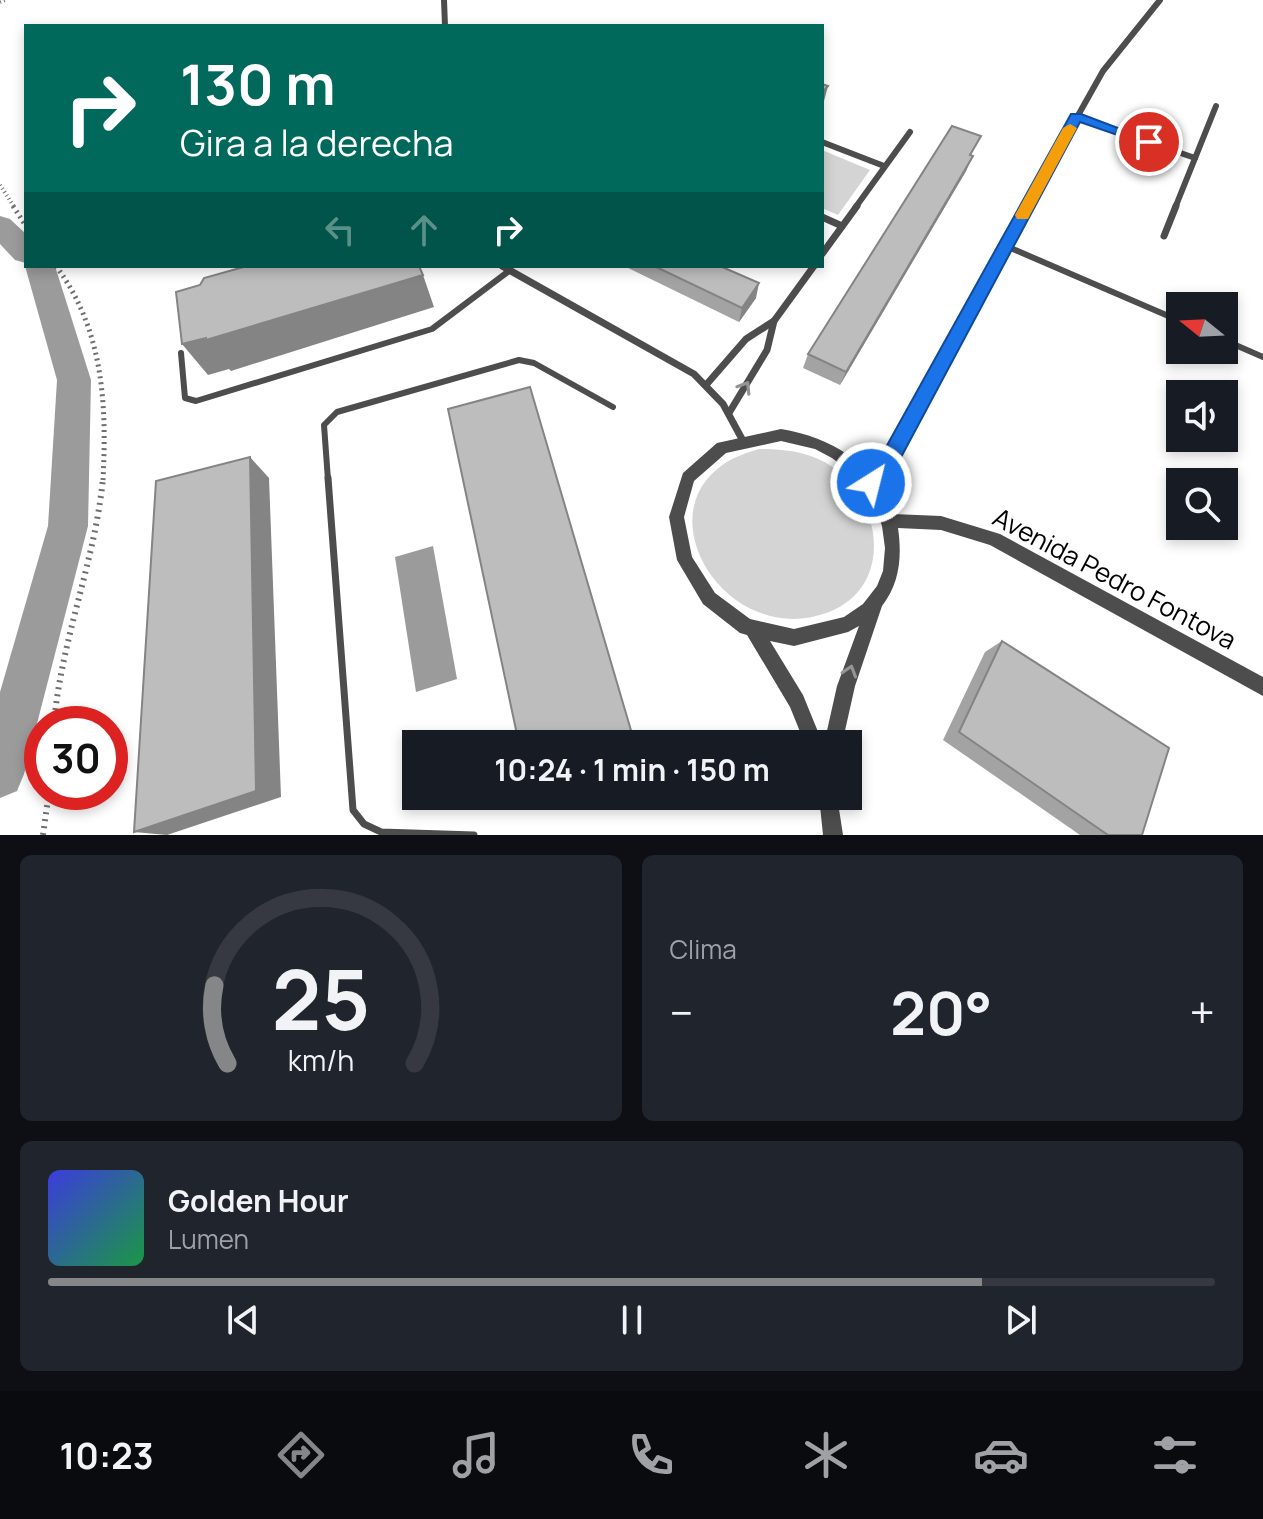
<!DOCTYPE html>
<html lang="es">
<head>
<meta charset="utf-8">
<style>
	:root { --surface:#171b24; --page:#20242c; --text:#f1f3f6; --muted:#9ea1a6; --line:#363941; --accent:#858687 }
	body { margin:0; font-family:Manrope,sans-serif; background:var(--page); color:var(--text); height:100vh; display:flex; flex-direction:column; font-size:30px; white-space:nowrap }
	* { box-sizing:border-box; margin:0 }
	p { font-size:26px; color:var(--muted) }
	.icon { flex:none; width:44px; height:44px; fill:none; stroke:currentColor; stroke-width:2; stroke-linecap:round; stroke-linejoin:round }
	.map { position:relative; height:835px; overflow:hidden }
	.details { display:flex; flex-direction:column; gap:20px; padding:20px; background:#0d0f14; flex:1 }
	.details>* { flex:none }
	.hud { position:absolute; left:24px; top:24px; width:800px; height:244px; border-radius:0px; box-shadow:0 4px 12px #0003; background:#00695c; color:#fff; overflow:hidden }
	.needle { width:52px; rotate:288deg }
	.fabs { position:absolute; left:1166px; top:292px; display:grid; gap:16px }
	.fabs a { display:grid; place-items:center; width:72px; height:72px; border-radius:0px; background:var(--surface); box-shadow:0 4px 12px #0003; font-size:40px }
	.speed { position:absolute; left:24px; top:706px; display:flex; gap:16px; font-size:40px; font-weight:700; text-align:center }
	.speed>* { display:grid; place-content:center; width:104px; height:104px; border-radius:50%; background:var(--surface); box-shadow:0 4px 12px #0003; line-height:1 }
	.speed .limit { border:12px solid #d22; background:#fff; color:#111 }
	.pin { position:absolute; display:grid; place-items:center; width:68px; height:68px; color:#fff; margin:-34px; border:4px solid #fff; border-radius:50%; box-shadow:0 2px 8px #0007 }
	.me { position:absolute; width:88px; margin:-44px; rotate:36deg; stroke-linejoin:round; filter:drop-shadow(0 0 6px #0008) }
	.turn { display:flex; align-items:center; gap:28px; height:168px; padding:0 24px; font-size:36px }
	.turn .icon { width:104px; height:104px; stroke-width:2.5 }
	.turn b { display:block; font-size:56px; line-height:68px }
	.lanes { display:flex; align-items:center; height:76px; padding:0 24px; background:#0003; justify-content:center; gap:40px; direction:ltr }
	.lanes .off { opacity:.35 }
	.big { font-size:60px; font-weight:700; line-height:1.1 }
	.details .tile { flex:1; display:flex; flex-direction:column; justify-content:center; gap:12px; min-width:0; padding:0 28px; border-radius:12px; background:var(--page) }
	.details .dial { align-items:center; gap:0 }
	.dial svg { height:208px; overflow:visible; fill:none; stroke:var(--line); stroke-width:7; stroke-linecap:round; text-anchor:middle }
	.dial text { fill:var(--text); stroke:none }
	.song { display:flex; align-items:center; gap:24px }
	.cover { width:96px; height:96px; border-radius:12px; background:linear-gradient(135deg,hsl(240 70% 55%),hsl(140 70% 35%)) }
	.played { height:8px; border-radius:4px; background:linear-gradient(90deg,var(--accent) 80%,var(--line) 80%) }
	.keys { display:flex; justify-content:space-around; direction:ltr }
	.heat { display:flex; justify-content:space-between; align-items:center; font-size:44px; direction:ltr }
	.details .tiles { flex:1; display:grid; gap:20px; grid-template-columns:1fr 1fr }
	.tile:last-child { grid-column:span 2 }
	.trip { position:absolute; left:402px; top:730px; width:460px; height:80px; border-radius:0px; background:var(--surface); box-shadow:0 4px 12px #0003; font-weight:700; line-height:80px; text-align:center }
	.tab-bar { display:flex; height:128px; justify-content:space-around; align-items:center; background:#090b0e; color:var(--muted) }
	.tab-bar .icon { width:56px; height:56px }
	.tab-bar .active { color:var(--accent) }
	.tab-bar b { font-size:36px; color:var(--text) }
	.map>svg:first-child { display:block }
	.green { fill:#d4d4d4 }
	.water { fill:#9b9b9b }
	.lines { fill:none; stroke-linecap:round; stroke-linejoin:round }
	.canal { fill:#9b9b9b; fill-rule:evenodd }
	.path-far2 { stroke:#6f6f6f; stroke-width:4; stroke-dasharray:1 3; stroke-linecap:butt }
	.path-far1 { stroke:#6f6f6f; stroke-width:5; stroke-dasharray:2 4; stroke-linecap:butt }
	.path { stroke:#6f6f6f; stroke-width:6; stroke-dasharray:2 5; stroke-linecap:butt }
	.service-far1 { stroke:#4d4d4d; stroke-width:6 }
	.service { stroke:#4d4d4d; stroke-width:7 }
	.minor-far2 { stroke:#4d4d4d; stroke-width:6 }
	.minor-far1 { stroke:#4d4d4d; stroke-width:7 }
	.minor { stroke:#4d4d4d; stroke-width:10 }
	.tertiary { fill:#4d4d4d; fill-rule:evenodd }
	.wall { fill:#a3a3a3 }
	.shaded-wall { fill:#848484 }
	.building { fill:#bdbdbd; stroke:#848484; stroke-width:2 }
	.oneway { stroke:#949494 }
	.route { fill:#1a73e8; stroke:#114b97; stroke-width:2 }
	.slow { fill:#f59e0b }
	.labels { text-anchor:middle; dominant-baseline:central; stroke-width:6; stroke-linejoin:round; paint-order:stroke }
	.street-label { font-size:26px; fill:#000; stroke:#fff }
</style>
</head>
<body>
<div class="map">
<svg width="1263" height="835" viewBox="0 0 1263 835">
	<rect width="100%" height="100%" fill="#fff"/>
	<!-- green -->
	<g class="green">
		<path d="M822 150 870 170 838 215 822 208Z"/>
		<path d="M759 449C786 449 811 452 834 468 882 503 894 586 829 612 718 655 624 484 759 449Z"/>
	</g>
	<!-- water -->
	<path class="water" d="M433 546 457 679 416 692 395 557Z"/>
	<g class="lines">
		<!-- canal -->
		<g class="canal">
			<path d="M0 216 10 219 26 234V263L15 260 0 244Z"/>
			<path d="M26 263V266H55L91 380 88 526 24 774 17 791 0 798V692L48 526 57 380 25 266Z"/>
		</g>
		<!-- path-far2 -->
		<g class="path-far2">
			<path d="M0 2 5 0"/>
			<path d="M0 185 15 208"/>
		</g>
		<!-- path-far1 -->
		<g class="path-far1">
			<path d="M13 206 26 226"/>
			<path d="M56 266C103 329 107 403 103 480"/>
		</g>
		<!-- path -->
		<g class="path">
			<path d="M54 724C61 640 95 562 103 478"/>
			<path d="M43 835 49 792"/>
		</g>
		<!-- service-far1 -->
		<g class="service-far1">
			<path d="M1006 246 1180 321"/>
			<path d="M1224 340 1263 357"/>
			<path d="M181 353 185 398 196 401 432 329 509 271"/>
			<path d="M328 480 324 425 337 412 519 360 534 363 613 407"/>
		</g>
		<!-- service -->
		<path class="service" d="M328 478 353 810 364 824 381 832 474 835"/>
		<!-- minor-far2 -->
		<g class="minor-far2">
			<path d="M444 0 445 26"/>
			<path d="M1076 117 1195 158"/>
			<path d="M822 142 884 166"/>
			<path d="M855 208 910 132"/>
			<path d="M1026 208 1103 71 1160 0"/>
			<path d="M1175 208 1216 106"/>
		</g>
		<!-- minor-far1 -->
		<g class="minor-far1">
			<path d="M822 217 842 226"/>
			<path d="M1164 236 1176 206"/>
			<path d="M822 254 857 206"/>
			<path d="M502 266 694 374 723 404 742 439"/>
			<path d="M706 385 746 339 774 321 814 266"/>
			<path d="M729 413 767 350 774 321"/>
			<path d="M874 480 892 455 1028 206"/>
		</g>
		<!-- minor -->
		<path class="minor" d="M871 483 875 478"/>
		<!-- tertiary -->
		<g class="tertiary">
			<path d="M781 429C833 438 874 463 893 514L941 516 1000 534 1263 677V696L990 545 941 530 898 528C902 556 900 583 882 606L855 686 842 744H824L837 686 859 626 848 632 794 646 770 641 803 695 823 744H805L790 707 747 635 740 633 703 604 677 560 669 517 683 473 717 443ZM781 441 815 449 832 458 848 470 864 487 875 506 882 526 885 548 883 571 877 586 863 604 844 617 794 629 750 619 715 593 692 557 684 517 694 481 726 453Z"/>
			<path d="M819 796H837L843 835H823Z"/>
		</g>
	</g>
	<!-- wall -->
	<g class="wall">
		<path d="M971 155 966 171 840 385 803 368 808 354Z"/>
		<path d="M624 266H720L756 298 739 322Z"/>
		<path d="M1002 641 1142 835H1080L943 740 985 652Z"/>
	</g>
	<!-- shaded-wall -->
	<g class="shaded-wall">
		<path d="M828 86 824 101 822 103V93Z"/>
		<path d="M973 156 966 171 840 385 846 372Z"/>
		<path d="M423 275 434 307 231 371 229 369 208 375 182 344Z"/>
		<path d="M759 283 756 298 739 322 742 308Z"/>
		<path d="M250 457 269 478 281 797 167 835 134 832Z"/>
		<path d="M554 796H573L538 809 532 804Z"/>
	</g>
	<!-- building -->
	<g class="building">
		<path d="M822 84 828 86 822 93Z"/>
		<path d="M952 126 981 136 970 155 973 156 846 372 808 354Z"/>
		<path d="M247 266H419L423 275 206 340V338L182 344 176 292 200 285 204 278Z"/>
		<path d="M654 266H720L759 283 742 308Z"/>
		<path d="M530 387 635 744H519L448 409Z"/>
		<path d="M250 457 256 791 134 832 156 481Z"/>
		<path d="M1002 641 1169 748 1142 835H1108L959 732Z"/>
		<path d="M530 796H554L532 804Z"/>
	</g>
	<!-- one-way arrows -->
	<defs><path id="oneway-chevron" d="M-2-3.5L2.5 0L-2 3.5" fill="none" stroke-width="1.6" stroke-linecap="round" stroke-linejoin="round" transform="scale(2)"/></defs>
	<g class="oneway">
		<use href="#oneway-chevron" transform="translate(745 387) rotate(-58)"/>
		<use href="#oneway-chevron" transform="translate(850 671) rotate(-73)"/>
	</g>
	<!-- route -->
	<path class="route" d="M1071 114H1081L1155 142 1149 146 1080 122 899 461 878 489 871 492 864 489 861 483 885 449Z"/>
	<!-- slow -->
	<path class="slow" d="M1070 124 1077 128 1030 215 1028 219H1017L1015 215 1063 128Z"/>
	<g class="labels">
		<!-- street labels -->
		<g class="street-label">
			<text transform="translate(1115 578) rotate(28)">Avenida Pedro Fontova</text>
		</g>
	</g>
</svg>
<div class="fabs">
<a><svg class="needle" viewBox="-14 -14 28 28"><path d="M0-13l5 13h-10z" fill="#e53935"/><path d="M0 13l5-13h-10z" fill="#9ea1a6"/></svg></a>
<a><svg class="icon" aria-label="sound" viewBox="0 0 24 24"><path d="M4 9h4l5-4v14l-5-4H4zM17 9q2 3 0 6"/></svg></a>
<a><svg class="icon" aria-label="search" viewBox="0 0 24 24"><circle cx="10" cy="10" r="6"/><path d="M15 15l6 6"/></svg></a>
</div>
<div class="speed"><div class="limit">30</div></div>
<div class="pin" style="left:1149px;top:142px;background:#d93025"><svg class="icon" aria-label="arrive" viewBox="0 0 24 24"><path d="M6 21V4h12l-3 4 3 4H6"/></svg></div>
<svg class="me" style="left:871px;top:483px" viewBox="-20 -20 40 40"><circle r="17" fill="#1a73e8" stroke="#fff" stroke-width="3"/><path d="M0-11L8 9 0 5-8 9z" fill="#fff"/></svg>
<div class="trip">10:24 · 1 min · 150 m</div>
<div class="hud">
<div class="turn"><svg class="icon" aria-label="right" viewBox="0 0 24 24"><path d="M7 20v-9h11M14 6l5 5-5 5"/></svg><div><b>130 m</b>Gira a la derecha</div></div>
<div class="lanes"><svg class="icon off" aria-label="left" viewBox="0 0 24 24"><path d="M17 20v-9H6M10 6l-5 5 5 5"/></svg><svg class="icon off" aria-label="ahead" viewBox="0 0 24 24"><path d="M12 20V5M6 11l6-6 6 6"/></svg><svg class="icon" aria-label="right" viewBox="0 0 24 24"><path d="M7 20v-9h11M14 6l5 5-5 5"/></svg></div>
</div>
</div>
<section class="details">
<div class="tiles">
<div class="tile dial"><svg viewBox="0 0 100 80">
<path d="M14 69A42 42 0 1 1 86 69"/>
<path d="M14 69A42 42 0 0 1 9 39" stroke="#858687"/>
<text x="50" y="56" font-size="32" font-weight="700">25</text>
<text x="50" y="72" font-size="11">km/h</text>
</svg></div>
<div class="tile"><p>Clima</p>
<div class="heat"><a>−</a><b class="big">20°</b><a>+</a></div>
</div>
<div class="tile">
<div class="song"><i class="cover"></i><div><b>Golden Hour</b><p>Lumen</p></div></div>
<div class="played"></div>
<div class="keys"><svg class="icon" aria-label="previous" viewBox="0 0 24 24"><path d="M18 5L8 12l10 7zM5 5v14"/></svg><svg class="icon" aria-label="pause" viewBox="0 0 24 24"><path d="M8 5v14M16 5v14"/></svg><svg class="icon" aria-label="next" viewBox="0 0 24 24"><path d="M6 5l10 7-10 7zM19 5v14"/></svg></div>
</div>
</div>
</section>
<nav class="tab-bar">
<b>10:23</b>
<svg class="icon active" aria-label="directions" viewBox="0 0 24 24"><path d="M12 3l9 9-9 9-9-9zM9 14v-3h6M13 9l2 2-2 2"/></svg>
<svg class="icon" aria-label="music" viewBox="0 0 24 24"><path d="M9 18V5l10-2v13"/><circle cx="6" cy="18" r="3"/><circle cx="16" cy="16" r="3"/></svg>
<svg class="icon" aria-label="phone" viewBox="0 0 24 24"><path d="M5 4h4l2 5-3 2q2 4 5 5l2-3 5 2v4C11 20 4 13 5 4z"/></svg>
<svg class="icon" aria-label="climate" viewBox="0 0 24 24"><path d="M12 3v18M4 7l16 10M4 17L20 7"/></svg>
<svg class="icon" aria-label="car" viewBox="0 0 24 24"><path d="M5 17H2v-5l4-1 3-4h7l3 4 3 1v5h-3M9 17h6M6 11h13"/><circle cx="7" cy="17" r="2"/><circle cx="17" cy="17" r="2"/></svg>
<svg class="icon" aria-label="filters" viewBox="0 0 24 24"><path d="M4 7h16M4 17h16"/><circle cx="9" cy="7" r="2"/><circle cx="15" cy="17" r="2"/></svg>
</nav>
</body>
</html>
